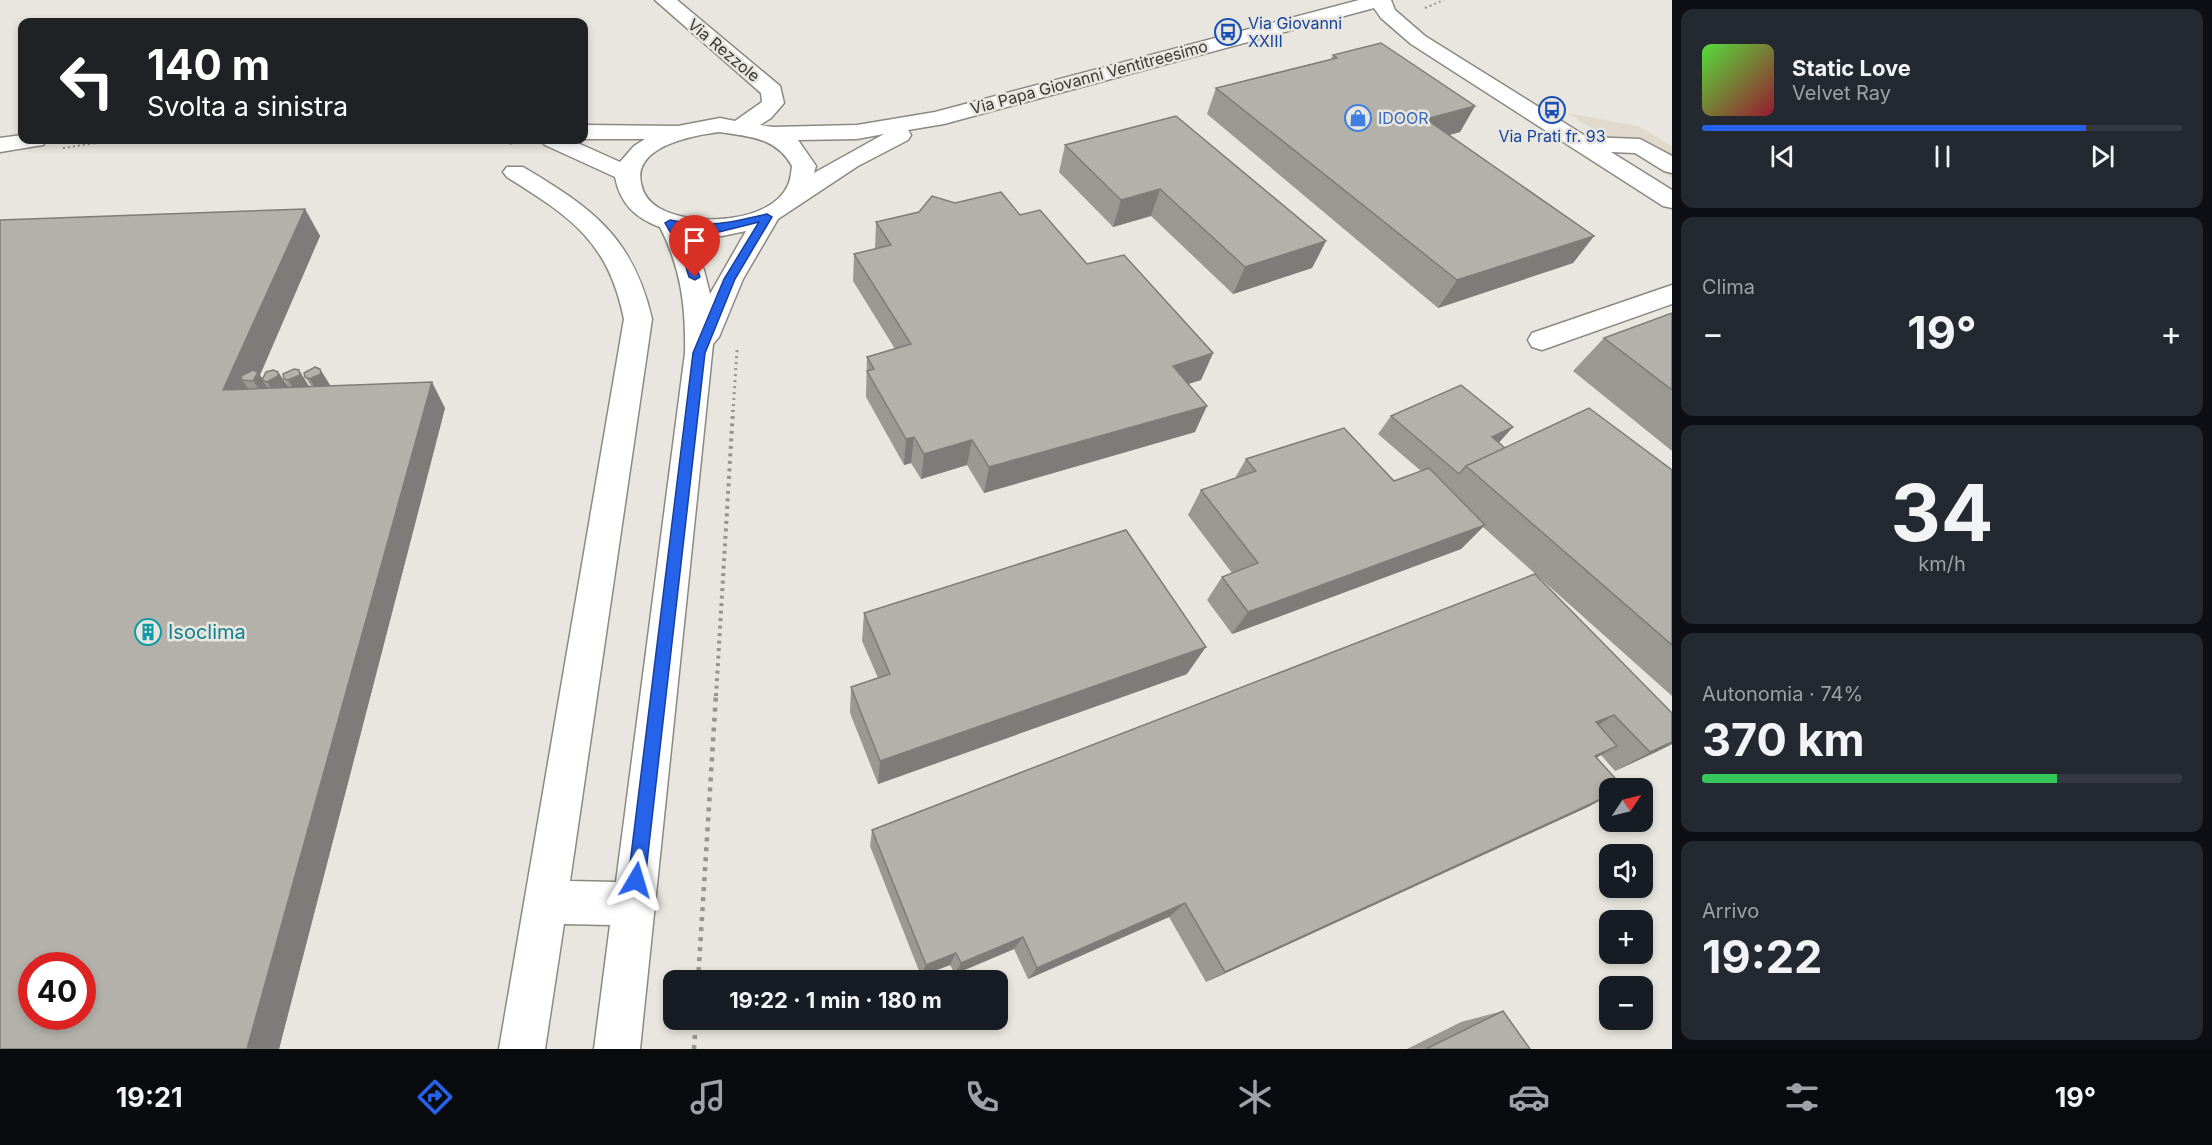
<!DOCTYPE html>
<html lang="it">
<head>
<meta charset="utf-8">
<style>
	:root { --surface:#171b24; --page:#242831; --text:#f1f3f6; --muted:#9ea1a6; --line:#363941; --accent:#2563eb }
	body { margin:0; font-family:Inter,sans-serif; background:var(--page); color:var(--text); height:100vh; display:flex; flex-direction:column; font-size:22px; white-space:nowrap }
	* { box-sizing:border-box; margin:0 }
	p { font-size:20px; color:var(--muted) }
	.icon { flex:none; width:33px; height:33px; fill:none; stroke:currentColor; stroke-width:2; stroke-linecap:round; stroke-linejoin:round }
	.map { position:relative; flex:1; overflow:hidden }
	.sheet { display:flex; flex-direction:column; gap:9px; padding:9px; background:#0d0f14; width:540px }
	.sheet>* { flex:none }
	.guide { position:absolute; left:18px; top:18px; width:570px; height:126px; border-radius:12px; box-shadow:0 3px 9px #0003; background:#202124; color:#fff; overflow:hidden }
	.needle { width:39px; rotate:55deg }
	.buttons { position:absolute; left:1599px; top:778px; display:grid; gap:12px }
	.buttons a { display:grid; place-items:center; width:54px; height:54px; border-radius:12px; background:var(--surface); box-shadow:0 3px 9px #0003; font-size:30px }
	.speed { position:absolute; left:18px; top:952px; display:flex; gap:12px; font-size:30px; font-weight:700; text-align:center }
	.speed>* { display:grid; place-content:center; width:78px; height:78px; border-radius:50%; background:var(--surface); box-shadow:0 3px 9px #0003; line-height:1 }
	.speed .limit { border:9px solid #d22; background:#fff; color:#111 }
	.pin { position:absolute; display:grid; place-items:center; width:51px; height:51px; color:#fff; margin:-62px -26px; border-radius:50% 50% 50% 0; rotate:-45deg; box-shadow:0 0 6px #0007 }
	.pin .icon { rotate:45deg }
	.me { position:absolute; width:66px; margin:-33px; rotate:7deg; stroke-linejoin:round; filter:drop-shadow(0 0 4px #0008) }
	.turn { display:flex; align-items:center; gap:21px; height:126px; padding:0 30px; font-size:27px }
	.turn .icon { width:78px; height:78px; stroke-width:2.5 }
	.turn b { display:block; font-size:42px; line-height:51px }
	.big { font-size:45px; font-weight:700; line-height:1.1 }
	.sheet .widget { flex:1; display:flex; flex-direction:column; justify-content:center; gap:9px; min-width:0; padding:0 21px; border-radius:12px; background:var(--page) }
	.sheet .dial { align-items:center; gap:0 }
	.dial b { font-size:78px; line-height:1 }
	.song { display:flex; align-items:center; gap:18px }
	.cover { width:72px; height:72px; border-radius:9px; background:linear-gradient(135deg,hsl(110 70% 55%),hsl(350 70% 35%)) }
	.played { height:6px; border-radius:3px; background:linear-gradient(90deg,var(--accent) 80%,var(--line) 80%) }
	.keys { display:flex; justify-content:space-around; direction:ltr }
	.heat { display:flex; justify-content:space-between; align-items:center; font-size:33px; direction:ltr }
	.charge { height:9px; border-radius:4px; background:linear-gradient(90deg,#34c759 74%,var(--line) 0) }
	.trip { position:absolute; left:663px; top:970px; width:345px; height:60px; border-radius:12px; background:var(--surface); box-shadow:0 3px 9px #0003; font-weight:700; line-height:60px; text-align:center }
	.menu { display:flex; height:96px; justify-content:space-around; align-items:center; background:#090b0e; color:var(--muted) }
	.menu .icon { width:42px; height:42px }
	.menu .selected { color:var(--accent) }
	.menu b { font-size:27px; color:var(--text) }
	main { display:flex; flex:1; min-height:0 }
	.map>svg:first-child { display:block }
	.built { fill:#e0d9cc }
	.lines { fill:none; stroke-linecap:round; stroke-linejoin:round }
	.minor-casing { stroke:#8c8983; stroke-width:3 }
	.path-far3 { stroke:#96948f; stroke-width:2; stroke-dasharray:2 3; stroke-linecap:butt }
	.path-far2 { stroke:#96948f; stroke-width:3; stroke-dasharray:2 4; stroke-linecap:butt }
	.path-far1 { stroke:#96948f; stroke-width:4; stroke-dasharray:3 4.5; stroke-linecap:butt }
	.path { stroke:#96948f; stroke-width:4.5; stroke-dasharray:4 6; stroke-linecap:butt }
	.minor { fill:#fff; fill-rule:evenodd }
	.wall { fill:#9b9893 }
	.shaded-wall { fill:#7e7c78 }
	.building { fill:#b4b1ab; stroke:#7e7c78; stroke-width:1.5; fill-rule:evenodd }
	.route { fill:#2563eb; stroke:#184099; stroke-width:1.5 }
	.labels { text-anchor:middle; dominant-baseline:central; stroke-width:5; stroke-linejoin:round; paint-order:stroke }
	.far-transit-label { font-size:16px; fill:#164399; stroke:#e9e6df; text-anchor:start }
	.far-street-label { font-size:16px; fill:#383734; stroke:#e9e6df }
	.far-shop-label { font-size:16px; fill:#366cbe; stroke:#e9e6df; text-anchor:start }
	.culture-label { font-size:20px; fill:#0d838f; stroke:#e9e6df; text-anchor:start }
</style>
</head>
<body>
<main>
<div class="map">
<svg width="1672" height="1049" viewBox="0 0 1672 1049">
	<rect width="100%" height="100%" fill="#e9e6df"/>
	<!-- built -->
	<path class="built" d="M1567 113 1638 126 1672 146V178Z"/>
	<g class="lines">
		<defs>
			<g id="minor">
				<path d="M655 0H677L780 86 784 103 771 118 760 125 773 127 857 125 935 112 1359 0H1391L1395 10 1425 36 1587 137 1640 139 1672 156V173L1664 171 1635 153 1611 152 1672 190V208L1663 206 1411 44 1381 18 1374 8 944 124 908 130 911 135 908 140 858 166 778 219 743 279 719 337 713 344 640 1049H594L610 925 564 924 545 1049H499L624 319C608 241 571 217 507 177L503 172 507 167H523C592 208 633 237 652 319L570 881 616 882 685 353C686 307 681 268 660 227 635 218 620 203 615 177L545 145 541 140H571L620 162 634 146 645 139H584V125L678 126 720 118 735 121 762 102 761 93ZM720 132C750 137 776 137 792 166 791 172 791 179 788 185 771 224 691 227 659 208 649 202 643 195 641 183 633 146 694 135 720 132ZM884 134 814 173 816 166 798 140 857 139ZM746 231 710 294 704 270 688 233 722 236Z"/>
				<path d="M22 135V140H47L43 145 0 152V138Z"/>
				<path d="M1672 285V304L1542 350 1532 347 1528 340 1532 333Z"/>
			</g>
		</defs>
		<!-- minor casing -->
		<use href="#minor" class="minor-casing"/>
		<!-- path-far3 -->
		<g class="path-far3">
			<path d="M1425 8 1444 0"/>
			<path d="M480 140 515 144"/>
			<path d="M63 148 116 140"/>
		</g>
		<!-- path-far2 -->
		<path class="path-far2" d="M733 412 737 350"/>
		<!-- path-far1 -->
		<path class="path-far1" d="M716 696 733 410"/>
		<!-- path -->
		<g class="path">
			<path d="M698 981 716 694"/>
			<path d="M694 1049 696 1020"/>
		</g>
		<!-- minor -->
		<use href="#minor" class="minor"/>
	</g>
	<!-- wall -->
	<g class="wall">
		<path d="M1333 55 1475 106 1460 132 1449 135 1594 236 1573 263 1438 308 1207 114 1216 88 1331 59Z"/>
		<path d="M1065 145 1326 241 1312 268 1233 294 1151 216 1113 227 1059 172Z"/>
		<path d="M955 203 1020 215 1087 264 1213 353 1201 380 1188 384 1195 432 984 493 967 465 921 479 911 463 904 465 866 397 867 357 895 349 853 281 854 254 875 249 876 222Z"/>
		<path d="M305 209 320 236 260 375 262 378 278 372 289 387 284 379 311 386 305 377 320 369 330 386 445 408 279 1049 0 220Z"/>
		<path d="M1672 313V451L1573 371 1604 338Z"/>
		<path d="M1391 416 1499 443 1505 448 1672 470V696L1483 527 1461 549 1232 634 1207 600 1222 577 1232 573 1188 515 1201 490 1235 478 1246 459 1394 481 1421 471 1378 434Z"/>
		<path d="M1535 574 1672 713V744L1656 752 1615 771 1601 755 1597 757 1610 789 1590 806 1206 982 1169 917 1028 979 1014 949 955 974 950 965 921 976 870 846 872 830Z"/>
		<path d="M864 613 1187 674 878 784 850 713 851 687 878 678 862 641Z"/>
		<path d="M1503 1011 1530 1049H1407L1461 1022Z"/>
	</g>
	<!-- shaded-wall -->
	<g class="shaded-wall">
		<path d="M1475 106 1460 132 1411 146 1426 119Z"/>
		<path d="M1160 189 1151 216 1113 227 1121 200Z"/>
		<path d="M305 209 320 236 260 375 264 381 262 380 276 400 272 407 253 381 242 380 252 394 223 390Z"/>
		<path d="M1594 236 1573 263 1438 308 1457 280Z"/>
		<path d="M1326 241 1312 268 1233 294 1245 267Z"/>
		<path d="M1213 353 1201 380 1162 392 1173 366Z"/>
		<path d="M320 369 337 396 327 406 309 379Z"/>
		<path d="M299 370 316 397 306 407 288 380Z"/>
		<path d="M278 372 296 398 285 408 267 382Z"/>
		<path d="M432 382 445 408 279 1049H247Z"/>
		<path d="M1207 406 1195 432 984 493 989 467Z"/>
		<path d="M1513 427 1497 445 1492 437Z"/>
		<path d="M914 437 911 463 904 465 906 439Z"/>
		<path d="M972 440 967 465 921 479 924 454Z"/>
		<path d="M1485 525 1461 549 1232 634 1248 612Z"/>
		<path d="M1206 647 1187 674 878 784 880 761Z"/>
		<path d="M1614 715 1582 735 1596 722Z"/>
		<path d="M1672 742V744L1656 752 1615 771 1650 752Z"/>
		<path d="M1617 746 1584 765 1595 756Z"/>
		<path d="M1610 795 1590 806 1206 982 1225 972Z"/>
		<path d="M1185 903 1169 917 1028 979 1037 968Z"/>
		<path d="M1023 937 1014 949 955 974 961 963Z"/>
		<path d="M956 953 950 965 921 976 926 965Z"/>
	</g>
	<!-- building -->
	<g class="building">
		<path d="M1381 43 1475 106 1426 119 1594 236 1457 280 1216 88 1337 58 1333 55Z"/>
		<path d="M1176 116 1326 241 1245 267 1160 189 1121 200 1065 145Z"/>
		<path d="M1001 192 1020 215 1040 210 1087 264 1124 255 1213 353 1173 366 1207 406 989 467 972 440 924 454 914 437 906 439 867 371 874 369 867 357 911 344 854 254 891 245 876 222 919 212 932 196 955 203Z"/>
		<path d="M305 209 223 390 432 382 247 1049H0V220ZM32 966H82V1017H32Z"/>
		<path d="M1672 313V390L1604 338Z"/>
		<path d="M315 367 320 369 321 374 309 379 305 377 304 373Z"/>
		<path d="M294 369 299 370 300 375 288 380 284 379 283 374Z"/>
		<path d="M253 370 258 372 253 381 242 380 241 376Z"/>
		<path d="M273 370 278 372V376L267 382 262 380 266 372Z"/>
		<path d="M1461 385 1513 427 1492 437 1505 448 1466 466 1459 474 1391 416Z"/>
		<path d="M1589 408 1672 470V645L1466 466Z"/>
		<path d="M1344 428 1394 481 1429 468 1485 525 1248 612 1222 577 1258 563 1201 490 1256 471 1246 459Z"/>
		<path d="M1126 530 1206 647 880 761 851 687 890 674 864 613Z"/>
		<path d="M1535 574 1672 713V742L1650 752 1614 715 1596 722 1617 746 1595 756 1624 788 1622 789H1610V795L1225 972 1185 903 1037 968 1023 937 961 963 956 953 926 965 872 830Z"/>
		<path d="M1503 1011 1530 1049H1426Z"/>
	</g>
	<!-- route -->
	<path class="route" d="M767 214 772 217 735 279 705 353 645 880 643 887 636 889 630 887 628 880 693 353 724 279 759 222 719 232 678 228 691 251 700 277 695 280 689 277 681 251 665 223 670 220C710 228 729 223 767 214Z"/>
	<!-- icons -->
	<defs>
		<symbol id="bus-ring" viewBox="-11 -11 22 22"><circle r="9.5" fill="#e9e6df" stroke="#1a4fb4" stroke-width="1.5"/><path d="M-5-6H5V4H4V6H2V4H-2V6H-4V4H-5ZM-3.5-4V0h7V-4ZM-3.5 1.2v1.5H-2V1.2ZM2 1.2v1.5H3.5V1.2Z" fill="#1a4fb4"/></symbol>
		<symbol id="shop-ring" viewBox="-11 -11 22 22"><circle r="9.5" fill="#e9e6df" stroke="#3f7fe0" stroke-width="1.5"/><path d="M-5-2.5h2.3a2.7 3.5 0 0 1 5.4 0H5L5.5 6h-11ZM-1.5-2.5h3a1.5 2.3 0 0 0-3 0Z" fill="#3f7fe0"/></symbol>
		<symbol id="building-ring" viewBox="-11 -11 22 22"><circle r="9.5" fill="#e9e6df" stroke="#0f9aa8" stroke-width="1.5"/><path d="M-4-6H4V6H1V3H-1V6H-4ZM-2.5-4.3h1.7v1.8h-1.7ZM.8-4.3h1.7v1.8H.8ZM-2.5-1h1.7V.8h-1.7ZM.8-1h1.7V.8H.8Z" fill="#0f9aa8"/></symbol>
	</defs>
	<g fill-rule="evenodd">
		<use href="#bus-ring" x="1213" y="17" width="30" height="30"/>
		<use href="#bus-ring" x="1537" y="95" width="30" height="30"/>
		<use href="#shop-ring" x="1343" y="103" width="30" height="30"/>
		<use href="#building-ring" x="133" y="617" width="30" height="30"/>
	</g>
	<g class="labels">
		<!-- far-transit labels -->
		<g class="far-transit-label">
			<text x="1248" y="23">Via Giovanni<tspan x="1248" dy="18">XXIII</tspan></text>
			<text x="1552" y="136" text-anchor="middle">Via Prati fr. 93</text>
		</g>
		<!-- far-street labels -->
		<g class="far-street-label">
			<text transform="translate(724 50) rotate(40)">Via Rezzole</text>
			<text transform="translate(1089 77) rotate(-15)">Via Papa Giovanni Ventitreesimo</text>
		</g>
		<!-- far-shop labels -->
		<g class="far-shop-label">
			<text x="1378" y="118">IDOOR</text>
		</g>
		<!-- culture labels -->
		<g class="culture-label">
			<text x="168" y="632">Isoclima</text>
		</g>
	</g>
</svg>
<div class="buttons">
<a><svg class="needle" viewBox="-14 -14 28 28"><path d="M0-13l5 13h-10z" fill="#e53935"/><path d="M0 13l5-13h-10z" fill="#9ea1a6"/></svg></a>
<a><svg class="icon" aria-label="sound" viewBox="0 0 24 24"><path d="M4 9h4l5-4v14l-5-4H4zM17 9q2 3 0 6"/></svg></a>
<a>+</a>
<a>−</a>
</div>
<div class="speed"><div class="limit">40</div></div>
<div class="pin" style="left:695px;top:277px;background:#d93025"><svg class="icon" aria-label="arrive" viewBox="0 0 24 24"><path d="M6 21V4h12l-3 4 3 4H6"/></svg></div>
<svg class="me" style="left:636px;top:880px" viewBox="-20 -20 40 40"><path d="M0-17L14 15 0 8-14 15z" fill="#2563eb" stroke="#fff" stroke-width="4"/></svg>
<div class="trip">19:22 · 1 min · 180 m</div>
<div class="guide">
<div class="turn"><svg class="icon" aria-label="left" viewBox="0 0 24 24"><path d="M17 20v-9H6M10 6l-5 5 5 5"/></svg><div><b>140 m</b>Svolta a sinistra</div></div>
</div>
</div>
<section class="sheet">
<div class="widget">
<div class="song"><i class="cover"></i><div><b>Static Love</b><p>Velvet Ray</p></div></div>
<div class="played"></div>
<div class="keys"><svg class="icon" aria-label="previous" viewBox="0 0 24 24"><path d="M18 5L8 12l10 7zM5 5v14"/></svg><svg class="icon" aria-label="pause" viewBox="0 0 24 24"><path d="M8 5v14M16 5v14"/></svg><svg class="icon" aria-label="next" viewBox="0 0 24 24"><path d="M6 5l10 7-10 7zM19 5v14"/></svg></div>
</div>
<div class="widget"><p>Clima</p>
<div class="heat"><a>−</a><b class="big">19°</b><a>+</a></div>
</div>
<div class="widget dial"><b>34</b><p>km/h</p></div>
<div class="widget"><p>Autonomia · 74%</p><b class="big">370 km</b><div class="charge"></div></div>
<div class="widget"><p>Arrivo</p><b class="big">19:22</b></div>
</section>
</main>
<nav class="menu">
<b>19:21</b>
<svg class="icon selected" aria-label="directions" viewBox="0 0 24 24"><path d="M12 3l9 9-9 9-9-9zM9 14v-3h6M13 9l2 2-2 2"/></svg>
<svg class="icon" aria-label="music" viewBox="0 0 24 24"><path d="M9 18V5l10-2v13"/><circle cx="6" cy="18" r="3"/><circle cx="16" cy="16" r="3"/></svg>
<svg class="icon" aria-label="phone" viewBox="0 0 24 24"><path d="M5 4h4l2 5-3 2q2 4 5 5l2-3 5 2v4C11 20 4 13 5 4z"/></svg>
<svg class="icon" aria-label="climate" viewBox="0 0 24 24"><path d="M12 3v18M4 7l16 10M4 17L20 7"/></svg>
<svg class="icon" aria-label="car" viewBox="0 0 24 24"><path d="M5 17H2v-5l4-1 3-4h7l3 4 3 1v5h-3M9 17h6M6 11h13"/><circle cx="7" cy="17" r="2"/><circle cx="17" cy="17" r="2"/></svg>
<svg class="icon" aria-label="filters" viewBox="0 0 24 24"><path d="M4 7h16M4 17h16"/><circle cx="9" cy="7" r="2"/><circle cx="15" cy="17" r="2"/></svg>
<b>19°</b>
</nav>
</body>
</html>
